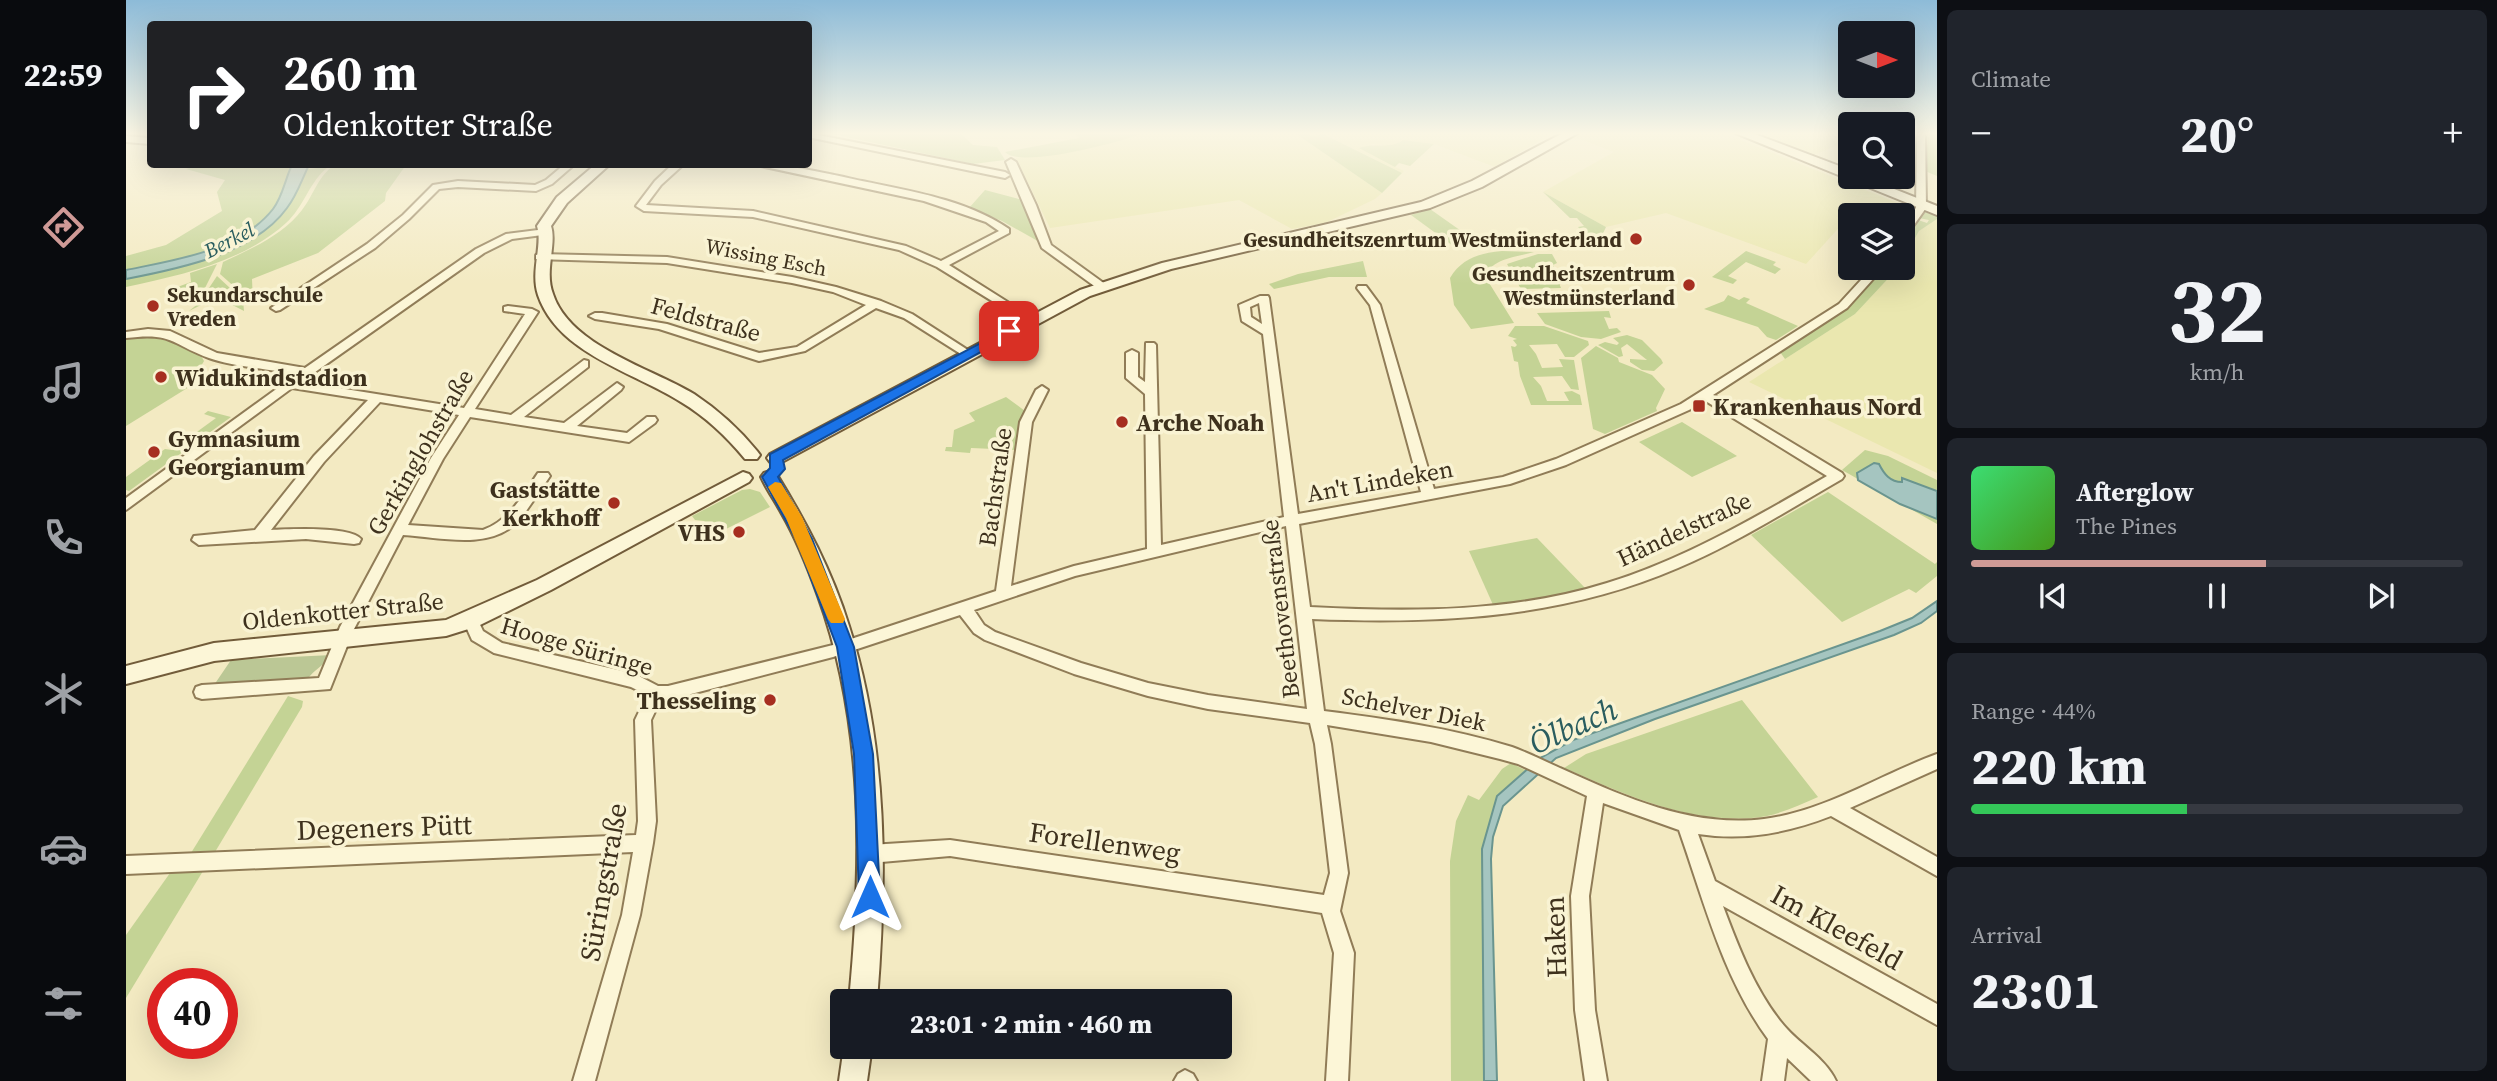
<!DOCTYPE html>
<html lang="en">
<head>
<meta charset="utf-8">
<style>
	:root { --surface:#171b24; --page:#20242c; --text:#f1f3f6; --muted:#9ea1a6; --line:#363941; --accent:#cf9a96 }
	body { margin:0; font-family:"Source Serif 4",serif; background:var(--page); color:var(--text); height:100vh; display:flex; flex-direction:column; font-size:26px; white-space:nowrap }
	* { box-sizing:border-box; margin:0 }
	p { font-size:23px; color:var(--muted) }
	.icon { flex:none; width:38px; height:38px; fill:none; stroke:currentColor; stroke-width:2; stroke-linecap:round; stroke-linejoin:round }
	.map { position:relative; flex:1; overflow:hidden }
	.panel { display:flex; flex-direction:column; gap:10px; padding:10px; background:#0d0f14; width:560px }
	.panel>* { flex:none }
	.guide { position:absolute; left:21px; top:21px; width:665px; height:147px; border-radius:7px; box-shadow:0 7px 28px #0002; background:#202124; color:#fff; overflow:hidden }
	.needle { width:46px; rotate:90deg }
	.buttons { position:absolute; left:1712px; top:21px; display:grid; gap:14px }
	.buttons a { display:grid; place-items:center; width:77px; height:77px; border-radius:7px; background:var(--surface); box-shadow:0 7px 28px #0002; font-size:35px }
	.speed { position:absolute; left:21px; top:968px; display:flex; gap:14px; font-size:35px; font-weight:700; text-align:center }
	.speed>* { display:grid; place-content:center; width:91px; height:91px; border-radius:50%; background:var(--surface); box-shadow:0 7px 28px #0002; line-height:1 }
	.speed .limit { border:10px solid #d22; background:#fff; color:#111 }
	.pin { position:absolute; display:grid; place-items:center; width:60px; height:60px; color:#fff; margin:-30px; border-radius:14px; box-shadow:0 4px 10px #0006 }
	.me { position:absolute; width:77px; margin:-38px; rotate:0deg; stroke-linejoin:round; filter:drop-shadow(0 0 5px #0008) }
	.turn { display:flex; align-items:center; gap:24px; height:147px; padding:0 21px; font-size:32px }
	.turn .icon { width:91px; height:91px; stroke-width:2.5 }
	.turn b { display:block; font-size:49px; line-height:60px }
	.big { font-size:52px; font-weight:800; line-height:1.1 }
	.panel .card { flex:1; display:flex; flex-direction:column; justify-content:center; gap:10px; min-width:0; padding:0 24px; border-radius:10px; background:var(--page) }
	.panel .dial { align-items:center; gap:0 }
	.dial b { font-size:91px; line-height:1 }
	.song { display:flex; align-items:center; gap:21px }
	.cover { width:84px; height:84px; border-radius:10px; background:linear-gradient(135deg,hsl(140 70% 55%),hsl(100 70% 35%)) }
	.played { height:7px; border-radius:4px; background:linear-gradient(90deg,var(--accent) 60%,var(--line) 60%) }
	.keys { display:flex; justify-content:space-around; direction:ltr }
	.heat { display:flex; justify-content:space-between; align-items:center; font-size:38px; direction:ltr }
	.charge { height:10px; border-radius:5px; background:linear-gradient(90deg,#34c759 44%,var(--line) 0) }
	.trip { position:absolute; left:704px; top:989px; width:402px; height:70px; border-radius:7px; background:var(--surface); box-shadow:0 7px 28px #0002; font-weight:800; line-height:70px; text-align:center }
	main { display:flex; flex:1; min-height:0 }
	.dock { display:flex; flex-direction:column; width:126px; justify-content:space-around; align-items:center; background:#090b0e; color:var(--muted) }
	.dock .icon { width:49px; height:49px }
	.dock .selected { color:var(--accent) }
	.dock b { font-size:32px; color:var(--text) }
	.map>svg:first-child { display:block }
	.farmland { fill:#eae7af }
	.green { fill:#c4d395 }
	.cemetery { fill:#bbc795 }
	.water { fill:#a5c5c0; stroke:#6a958f; stroke-width:2 }
	.lines { fill:none; stroke-linecap:round; stroke-linejoin:round }
	.street-casing { stroke:#907c57; stroke-width:4 }
	.secondary-casing { stroke:#725c3a; stroke-width:4 }
	.street { fill:#fcf6d7; fill-rule:evenodd }
	.secondary { fill:#fcf6d7; fill-rule:evenodd }
	.route { fill:#1a73e8; stroke:#114b97; stroke-width:2 }
	.slow { fill:#f59e0b }
	.poi-dot { fill:#a62e20; stroke:#f9f3d3; stroke-width:2.5 }
	.labels { text-anchor:middle; dominant-baseline:central; stroke-width:7; stroke-linejoin:round; paint-order:stroke }
	.far-poi-label { font-size:21px; font-weight:bold; fill:#3e311d; stroke:#f9f3d3; text-anchor:end }
	.far-water-label { font-size:21px; font-style:italic; fill:#2a5d5f; stroke:#f9f3d3 }
	.far-street-label { font-size:21px; fill:#3e311d; stroke:#f9f3d3 }
	.street-label { font-size:24px; fill:#3e311d; stroke:#f9f3d3 }
	.poi-label { font-size:24px; font-weight:bold; fill:#3e311d; stroke:#f9f3d3; text-anchor:start }
	.near-street-label { font-size:28px; fill:#3e311d; stroke:#f9f3d3 }
	.near-water-label { font-size:32px; font-style:italic; fill:#2a5d5f; stroke:#f9f3d3 }
</style>
</head>
<body>
<main>
<nav class="dock">
<b>22:59</b>
<svg class="icon selected" aria-label="directions" viewBox="0 0 24 24"><path d="M12 3l9 9-9 9-9-9zM9 14v-3h6M13 9l2 2-2 2"/></svg>
<svg class="icon" aria-label="music" viewBox="0 0 24 24"><path d="M9 18V5l10-2v13"/><circle cx="6" cy="18" r="3"/><circle cx="16" cy="16" r="3"/></svg>
<svg class="icon" aria-label="phone" viewBox="0 0 24 24"><path d="M5 4h4l2 5-3 2q2 4 5 5l2-3 5 2v4C11 20 4 13 5 4z"/></svg>
<svg class="icon" aria-label="climate" viewBox="0 0 24 24"><path d="M12 3v18M4 7l16 10M4 17L20 7"/></svg>
<svg class="icon" aria-label="car" viewBox="0 0 24 24"><path d="M5 17H2v-5l4-1 3-4h7l3 4 3 1v5h-3M9 17h6M6 11h13"/><circle cx="7" cy="17" r="2"/><circle cx="17" cy="17" r="2"/></svg>
<svg class="icon" aria-label="filters" viewBox="0 0 24 24"><path d="M4 7h16M4 17h16"/><circle cx="9" cy="7" r="2"/><circle cx="15" cy="17" r="2"/></svg>
</nav>
<div class="map">
<svg width="1811" height="1081" viewBox="0 0 1811 1081">
	<rect width="100%" height="100%" fill="#f3eac2"/>
	<!-- farmland -->
	<g class="farmland">
		<path d="M1017 133H1169L1256 193 1249 199 1199 223 1166 229 1113 200 924 228 890 158 971 146Z"/>
		<path d="M1184 133H1427L1369 167 1308 144 1277 140 1268 146 1244 144 1269 167 1278 171 1276 173 1196 133 1191 136Z"/>
		<path d="M1458 133H1597L1784 208 1776 219V215H1724V223L1719 221 1680 264 1540 213 1480 227 1417 192 1488 152 1449 137Z"/>
		<path d="M1624 133H1724V147L1715 144 1685 156Z"/>
		<path d="M1776 133H1791L1792 173 1776 167Z"/>
		<path d="M1811 219V473L1623 382 1729 314 1772 268H1776V261L1793 231Z"/>
	</g>
	<!-- green -->
	<g class="green">
		<path d="M702 133H834L847 145 871 147 879 160 847 164Z"/>
		<path d="M948 133H1017C996 142 893 169 879 152L953 138Z"/>
		<path d="M1169 133 1191 136 1195 133 1276 173 1256 193Z"/>
		<path d="M1797 133 1811 135V176L1799 171Z"/>
		<path d="M1277 140 1308 144 1284 166 1273 163 1269 167 1233 148C1249 142 1263 150 1277 140Z"/>
		<path d="M133 164 166 165C160 179 157 196 147 209 114 251 49 260 0 270V256L40 245 96 211 91 192 99 180 60 169C73 164 115 166 133 164Z"/>
		<path d="M208 165H280L260 193 259 201 192 253 126 279 127 304 122 305 120 297 94 274 97 262C125 249 157 235 176 210 189 193 190 179 208 165Z"/>
		<path d="M202 167C183 182 178 207 160 223 117 262 55 275 0 287V279C47 270 126 248 158 212 169 200 174 183 181 169Z"/>
		<path d="M859 190 900 201 917 244 876 221 843 208Z"/>
		<path d="M1417 192 1480 227 1471 246 1457 240 1463 239 1452 227 1458 226 1451 218H1444Z"/>
		<path d="M1304 209 1355 245 1330 248 1285 215Z"/>
		<path d="M1798 212 1811 216V219L1793 231 1776 261V241L1792 220 1801 223 1803 220 1793 218Z"/>
		<path d="M1376 251 1408 252C1392 257 1362 259 1360 278L1388 323 1345 329 1328 305 1324 278C1336 258 1354 253 1376 251Z"/>
		<path d="M1620 251 1650 262 1647 265 1655 269 1649 274 1620 262 1602 276 1611 280 1607 284 1586 277Z"/>
		<path d="M1412 254H1426L1431 263 1427 265 1433 278 1445 280 1447 283H1433L1435 288 1395 289 1381 264Z"/>
		<path d="M1237 261 1241 277H1203L1148 289 1143 284 1172 274Z"/>
		<path d="M91 264 73 300H66L46 289 65 282 64 273Z"/>
		<path d="M1758 268H1772L1729 314 1659 359 1654 352 1716 313Z"/>
		<path d="M91 276 117 300 118 311 91 297 63 311 73 303Z"/>
		<path d="M1602 295 1613 300 1618 297 1624 299 1620 303 1672 326 1650 340 1641 337 1632 327 1578 309 1598 301Z"/>
		<path d="M1483 311 1485 318 1478 317 1483 329 1491 328 1495 332 1475 339 1455 337 1419 324 1411 313Z"/>
		<path d="M1389 326H1418L1462 341 1463 345 1448 357H1439L1431 344 1403 345 1410 354 1416 368 1437 367 1433 359 1448 360 1453 390 1445 389 1436 376 1407 377 1415 386 1421 401H1443L1438 392 1446 391 1454 395 1456 405H1405L1394 376 1392 362 1388 361 1385 346 1389 347 1391 345 1387 340 1391 339 1382 336Z"/>
		<path d="M16 334C35 336 69 341 78 361L63 387 0 426V338Z"/>
		<path d="M1501 335 1516 340 1535 359 1537 363 1528 371 1516 370 1504 362V359L1521 360 1501 344 1495 348 1497 356 1493 357 1472 345 1479 342 1491 345 1493 343 1487 338Z"/>
		<path d="M1470 346 1492 358 1493 362 1526 375 1539 389 1530 408 1531 411 1479 434 1467 429 1455 358Z"/>
		<path d="M880 397 899 411 891 450 845 448 844 453 819 451 820 447H826L828 430 849 421 843 413Z"/>
		<path d="M82 411 105 417 3 491 0 490V477L39 449 46 450 90 418 78 414Z"/>
		<path d="M1556 422 1611 456 1566 477 1513 442Z"/>
		<path d="M1739 450 1762 456 1811 480V524L1716 470Z"/>
		<path d="M624 489 634 492 644 507 590 534 578 521 569 520 566 516 616 490Z"/>
		<path d="M1702 492 1809 564 1811 562V576L1790 593 1783 589 1716 622 1625 535Z"/>
		<path d="M1411 538 1461 590 1368 607 1343 551Z"/>
		<path d="M162 696 177 701 176 707 89 852 65 853Z"/>
		<path d="M1616 700 1692 797C1676 804 1659 812 1641 816 1570 828 1501 795 1438 768L1460 754Z"/>
		<path d="M1385 763 1399 770 1371 796 1356 849 1358 1081H1325L1324 861 1330 821 1342 795 1353 800 1376 769Z"/>
		<path d="M77 871 0 998V935L44 873Z"/>
	</g>
	<!-- cemetery -->
	<path class="cemetery" d="M206 655C198 666 188 669 181 680L86 688 105 660Z"/>
	<!-- water -->
	<g class="water">
		<path d="M166 165H183C176 179 171 195 161 208 128 254 52 269 0 279V270C49 260 114 251 147 209 157 196 159 179 166 165Z"/>
		<path d="M1748 463 1753 464C1758 474 1764 482 1776 482V478L1811 491V519L1774 504 1732 480 1731 473Z"/>
		<path d="M1811 601V611L1795 623 1768 635 1529 719 1430 758 1377 806 1367 837 1365 859 1371 1081H1358L1356 849 1371 796 1414 758 1447 740 1754 631 1786 618Z"/>
	</g>
	<g class="lines">
		<defs>
			<g id="street">
				<path d="M682 133 879 172 884 175 879 178 682 137Z"/>
				<path d="M1791 133H1799L1800 208 1780 236 1776 237V227L1790 208Z"/>
				<path d="M0 136 24 138V144L0 142Z"/>
				<path d="M885 159 890 162 910 205 925 245 979 284V288H971L916 248 880 162Z"/>
				<path d="M439 164H449L426 184 410 191 332 187 313 189 283 219 249 248 154 310 150 311 145 308 241 244 277 215 307 185 332 181 409 185 420 180Z"/>
				<path d="M472 164H482L483 165 478 168Z"/>
				<path d="M547 164H558L535 185 520 205 627 211 780 246 815 261 873 231 860 222 798 201 625 164C662 164 699 173 736 181 785 191 841 200 883 229V233L823 265 910 320 904 323 900 322 811 267 773 250 627 217 518 211 510 206 529 181Z"/>
				<path d="M420 229 424 230V234L386 239 358 253 175 382 338 408 399 314 378 311V307L382 306 406 309 412 312 349 409 385 415 458 360 462 361V367L398 417 438 423 491 383 497 387 495 390 451 426 501 433 521 417H529L531 420 529 423 503 442 344 417 317 459 282 525 357 530C383 521 397 495 412 473H422L424 476 422 479C411 494 402 511 389 524 360 550 313 537 277 535L227 631 204 689 76 699 70 697 68 692 70 687 76 685 193 678 214 627 305 458 333 415 254 402 198 462 145 530C163 529 224 526 235 539L233 543 228 544 180 539 73 545 66 540 68 536 129 530 188 456 242 400 166 388 0 510V498L171 374C146 370 105 366 83 358 45 344 47 332 0 338V332L22 329 44 331 91 353 179 368 350 249 380 234Z"/>
				<path d="M414 254 541 257 666 277 710 287 755 301 786 314 848 354 846 356H838L778 318 750 308 679 351 633 361 533 329 469 319 463 316 469 313H476L541 324 633 353 671 347 740 305 707 292 666 283 541 263 410 259V255Z"/>
				<path d="M1746 268H1757L1721 308 1587 395 1716 473 1718 476 1716 479C1662 510 1609 544 1552 568 1434 619 1311 624 1186 619L1198 711C1261 719 1325 728 1386 747 1403 753 1418 761 1434 768 1498 797 1566 828 1638 819 1700 811 1753 775 1811 754V769L1724 808 1811 857V876L1705 816C1661 833 1619 841 1572 834L1589 881 1811 1004V1025L1597 906C1612 946 1628 988 1655 1022 1671 1043 1699 1057 1710 1081H1685L1661 1058 1658 1081H1636L1642 1039C1597 978 1578 901 1553 830L1477 803 1463 896 1469 1010 1481 1081H1459L1449 1010 1445 896 1461 796 1392 764 1374 759 1305 742 1201 725 1205 744 1222 873 1214 911 1228 953 1222 1081H1200L1208 953 1196 913 824 856 744 863 738 860 735 854 738 848 744 845 824 840 1198 895 1204 873 1189 744 1184 723 1082 709 1022 696 948 674 859 640 848 633 834 615 707 657 542 700 535 699 525 720 530 821 527 843 514 915 469 1081H447L496 915 507 852 0 874V856L510 835 512 821 509 720 521 695 505 687 368 653 346 640 337 620 340 616H350L357 631 376 643 509 674 532 686H542L707 645 870 591 894 422 910 390 916 386 922 390 906 422 885 586 948 566 1021 549 1019 394 1000 378V353L1006 350 1012 353V377L1019 382 1020 343H1028L1030 345 1035 545 1158 517 1137 334 1116 321 1113 305 1134 296H1142L1143 298 1172 514 1295 492 1244 305 1231 288 1232 286H1240L1254 305 1308 489 1377 477 1430 459 1555 404 1713 304ZM1133 303 1136 324 1125 317 1124 307ZM1578 400 1701 476C1630 517 1559 559 1481 583 1385 613 1283 612 1184 607L1173 524 1384 484 1440 465 1563 410ZM1160 526 1181 709 1082 695 1022 683 955 663 869 632 858 625 848 610 949 576Z"/>
				<path d="M1059 1070 1067 1074 1071 1081H1048L1052 1074Z"/>
			</g>
			<g id="secondary">
				<path d="M1437 133H1452L1356 187 1304 208 1045 269 964 296 656 462H644L641 458 644 454 954 290 1036 263 1295 202 1346 181Z"/>
				<path d="M1609 133H1626L1724 170V177H1738L1811 206V215Z"/>
				<path d="M470 164 482 166 441 203 425 226C431 244 418 271 427 294 444 346 525 368 568 394 592 410 613 429 631 451L634 455 631 459H619C601 437 580 417 555 402 508 372 432 354 412 295 404 271 417 245 411 226L431 197Z"/>
				<path d="M644 471 650 473C680 522 706 571 723 626 762 747 761 876 751 1001H723C736 866 739 725 692 596 682 568 671 540 656 514 649 501 641 490 635 477L638 473Z"/>
				<path d="M617 472 623 474 626 478 623 482 425 590 352 626 320 636 88 661 0 684V666L88 643 320 620 411 580Z"/>
				<path d="M718 1046H746L741 1081H713Z"/>
			</g>
		</defs>
		<!-- street casing -->
		<use href="#street" class="street-casing"/>
		<!-- secondary casing -->
		<use href="#secondary" class="secondary-casing"/>
		<!-- street -->
		<use href="#street" class="street"/>
		<!-- secondary -->
		<use href="#secondary" class="secondary"/>
	</g>
	<!-- sky -->
	<linearGradient id="sky" x2="0" y2="1"><stop stop-color="#8dbbd8"/><stop offset="0.47" stop-color="#faf6e4"/><stop offset="1" stop-color="#faf6e4" stop-opacity="0"/></linearGradient>
	<rect width="1811" height="284" fill="url(#sky)"/>
	<!-- route -->
	<path class="route" d="M883 328 890 331 888 334 657 460 659 469 652 477 686 539 728 647 747 754 754 897 751 904 744 907 736 904 733 897 728 754 711 647 670 539 636 477 644 468V454Z"/>
	<!-- slow -->
	<path class="slow" d="M649 482 655 483 676 517 719 619 717 623H705L702 619 660 518 642 487Z"/>
	<!-- markers -->
	<g class="poi-dot">
		<circle cx="1510" cy="239" r="7"/>
		<circle cx="1563" cy="285" r="7"/>
		<circle cx="27" cy="306" r="7"/>
		<circle cx="35" cy="377" r="7"/>
		<rect x="1566" y="399" width="14" height="14" rx="3.5"/>
		<circle cx="996" cy="422" r="7"/>
		<circle cx="28" cy="452" r="7"/>
		<circle cx="488" cy="503" r="7"/>
		<circle cx="613" cy="532" r="7"/>
		<circle cx="644" cy="700" r="7"/>
	</g>
	<g class="labels">
		<!-- far-poi labels -->
		<g class="far-poi-label">
			<text x="1496" y="239">Gesundheitszenrtum Westmünsterland</text>
			<text x="1549" y="273">Gesundheitszentrum<tspan x="1549" dy="24">Westmünsterland</tspan></text>
			<text x="41" y="294" text-anchor="start">Sekundarschule<tspan x="41" dy="24">Vreden</tspan></text>
		</g>
		<!-- far-water labels -->
		<g class="far-water-label">
			<text transform="translate(103 240) rotate(-27)">Berkel</text>
		</g>
		<!-- far-street labels -->
		<g class="far-street-label">
			<text transform="translate(640 257) rotate(11)">Wissing Esch</text>
		</g>
		<!-- street labels -->
		<g class="street-label">
			<text transform="translate(580 319) rotate(15)">Feldstraße</text>
			<text transform="translate(294 452) rotate(-60)">Gerkinglohstraße</text>
			<text transform="translate(1254 481) rotate(-10)">An't Lindeken</text>
			<text transform="translate(869 487) rotate(-82)">Bachstraße</text>
			<text transform="translate(1558 529) rotate(-25)">Händelstraße</text>
			<text transform="translate(1154 609) rotate(-97)">Beethovenstraße</text>
			<text transform="translate(217 611) rotate(-6)">Oldenkotter Straße</text>
			<text transform="translate(451 646) rotate(16)">Hooge Süringe</text>
			<text transform="translate(1288 709) rotate(11)">Schelver Diek</text>
		</g>
		<!-- poi labels -->
		<g class="poi-label">
			<text x="49" y="377">Widukindstadion</text>
			<text x="1587" y="406">Krankenhaus Nord</text>
			<text x="1010" y="422">Arche Noah</text>
			<text x="42" y="438">Gymnasium<tspan x="42" dy="28">Georgianum</tspan></text>
			<text x="474" y="489" text-anchor="end">Gaststätte<tspan x="474" dy="28">Kerkhoff</tspan></text>
			<text x="599" y="532" text-anchor="end">VHS</text>
			<text x="630" y="700" text-anchor="end">Thesseling</text>
		</g>
		<!-- near-street labels -->
		<g class="near-street-label">
			<text transform="translate(258 827) rotate(-2)">Degeners Pütt</text>
			<text transform="translate(979 842) rotate(8)">Forellenweg</text>
			<text transform="translate(477 882) rotate(-80)">Süringstraße</text>
			<text transform="translate(1711 927) rotate(29)">Im Kleefeld</text>
			<text transform="translate(1429 937) rotate(-92)">Haken</text>
		</g>
		<!-- near-water labels -->
		<g class="near-water-label">
			<text transform="translate(1447 726) rotate(-24)">Ölbach</text>
		</g>
	</g>
</svg>
<div class="buttons">
<a><svg class="needle" viewBox="-14 -14 28 28"><path d="M0-13l5 13h-10z" fill="#e53935"/><path d="M0 13l5-13h-10z" fill="#9ea1a6"/></svg></a>
<a><svg class="icon" aria-label="search" viewBox="0 0 24 24"><circle cx="10" cy="10" r="6"/><path d="M15 15l6 6"/></svg></a>
<a><svg class="icon" aria-label="layers" viewBox="0 0 24 24"><path d="M12 4l9 5-9 5-9-5zM3 14l9 5 9-5"/></svg></a>
</div>
<div class="speed"><div class="limit">40</div></div>
<div class="pin" style="left:883px;top:331px;background:#d93025"><svg class="icon" aria-label="arrive" viewBox="0 0 24 24"><path d="M6 21V4h12l-3 4 3 4H6"/></svg></div>
<svg class="me" style="left:744px;top:897px" viewBox="-20 -20 40 40"><path d="M0-17L14 15 0 8-14 15z" fill="#1a73e8" stroke="#fff" stroke-width="4"/></svg>
<div class="trip">23:01 · 2 min · 460 m</div>
<div class="guide">
<div class="turn"><svg class="icon" aria-label="right" viewBox="0 0 24 24"><path d="M7 20v-9h11M14 6l5 5-5 5"/></svg><div><b>260 m</b>Oldenkotter Straße</div></div>
</div>
</div>
<section class="panel">
<div class="card"><p>Climate</p>
<div class="heat"><a>−</a><b class="big">20°</b><a>+</a></div>
</div>
<div class="card dial"><b>32</b><p>km/h</p></div>
<div class="card">
<div class="song"><i class="cover"></i><div><b>Afterglow</b><p>The Pines</p></div></div>
<div class="played"></div>
<div class="keys"><svg class="icon" aria-label="previous" viewBox="0 0 24 24"><path d="M18 5L8 12l10 7zM5 5v14"/></svg><svg class="icon" aria-label="pause" viewBox="0 0 24 24"><path d="M8 5v14M16 5v14"/></svg><svg class="icon" aria-label="next" viewBox="0 0 24 24"><path d="M6 5l10 7-10 7zM19 5v14"/></svg></div>
</div>
<div class="card"><p>Range · 44%</p><b class="big">220 km</b><div class="charge"></div></div>
<div class="card"><p>Arrival</p><b class="big">23:01</b></div>
</section>
</main>
</body>
</html>
